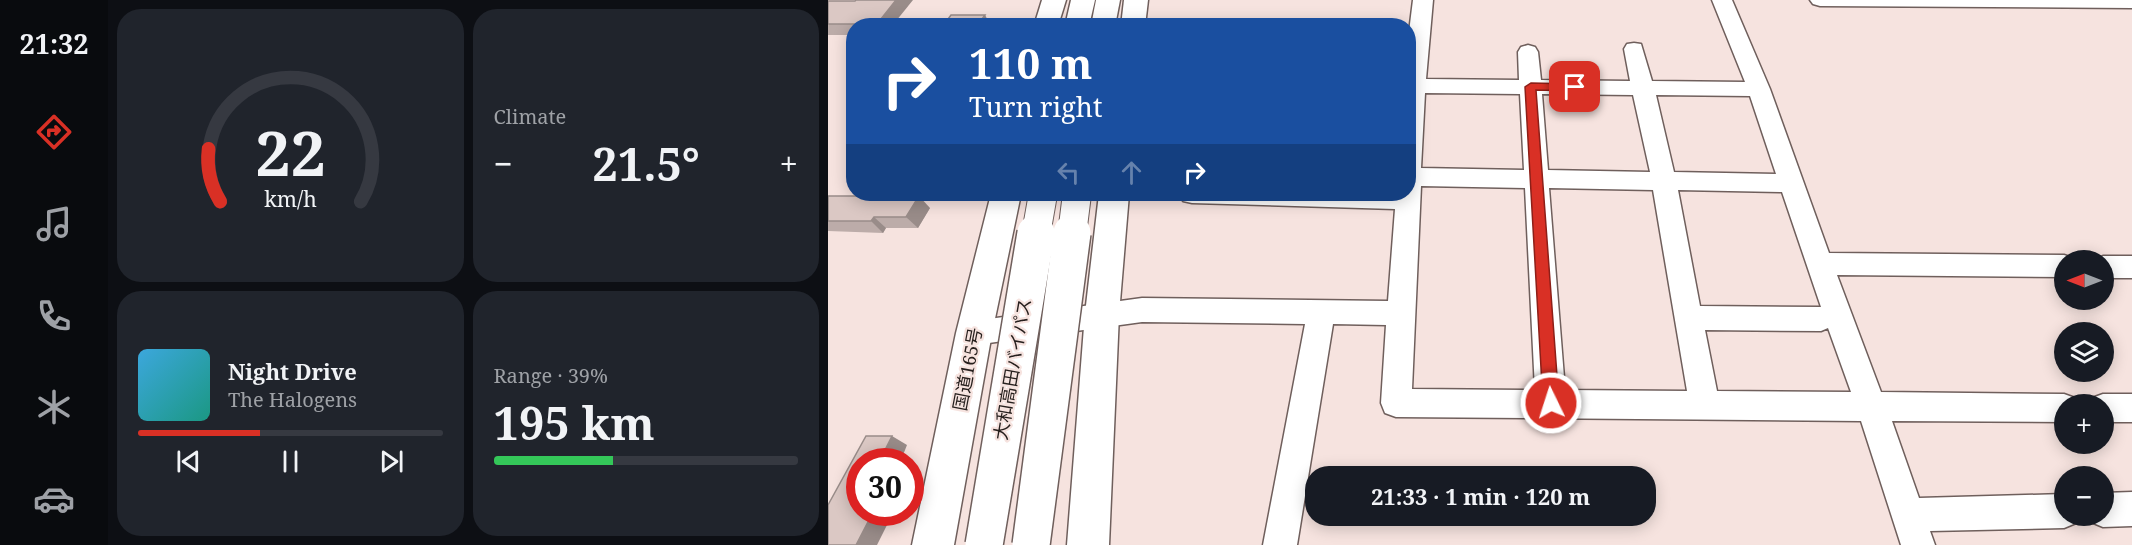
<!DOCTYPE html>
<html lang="en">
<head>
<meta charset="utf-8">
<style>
	:root { --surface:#171b24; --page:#20242c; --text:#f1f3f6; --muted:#9ea1a6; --line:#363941; --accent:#d93025 }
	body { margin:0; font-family:"Noto Serif","Noto Sans JP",serif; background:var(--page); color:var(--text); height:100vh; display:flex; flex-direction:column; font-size:22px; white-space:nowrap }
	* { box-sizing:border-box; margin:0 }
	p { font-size:20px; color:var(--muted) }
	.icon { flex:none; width:33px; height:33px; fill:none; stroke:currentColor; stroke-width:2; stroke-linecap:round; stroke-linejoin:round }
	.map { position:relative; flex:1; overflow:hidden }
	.sheet { display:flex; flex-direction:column; gap:9px; padding:9px; background:#0d0f14; width:720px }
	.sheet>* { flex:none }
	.top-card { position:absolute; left:18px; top:18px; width:570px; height:183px; border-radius:24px; box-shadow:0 3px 15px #0003; background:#1a4fa0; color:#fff; overflow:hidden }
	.needle { width:39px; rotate:270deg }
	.tools { position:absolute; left:1226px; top:250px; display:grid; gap:12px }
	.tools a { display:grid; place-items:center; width:60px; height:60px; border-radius:50%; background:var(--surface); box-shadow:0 3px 15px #0003; font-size:30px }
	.speed { position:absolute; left:18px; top:448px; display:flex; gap:12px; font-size:30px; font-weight:700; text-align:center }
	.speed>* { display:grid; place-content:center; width:78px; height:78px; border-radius:50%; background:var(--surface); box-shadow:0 3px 15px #0003; line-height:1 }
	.speed .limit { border:9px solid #d22; background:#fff; color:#111 }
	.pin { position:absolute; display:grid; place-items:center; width:51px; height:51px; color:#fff; margin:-26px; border-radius:12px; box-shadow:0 3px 9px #0006 }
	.me { position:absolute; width:66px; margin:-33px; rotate:356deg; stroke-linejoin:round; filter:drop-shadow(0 0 4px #0008) }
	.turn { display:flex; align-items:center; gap:21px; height:126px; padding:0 24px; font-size:27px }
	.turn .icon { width:78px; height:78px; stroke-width:2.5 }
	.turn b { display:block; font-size:42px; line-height:51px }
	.lanes { display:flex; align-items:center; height:57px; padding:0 24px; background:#0003; justify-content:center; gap:30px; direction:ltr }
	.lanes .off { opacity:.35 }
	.big { font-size:45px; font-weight:700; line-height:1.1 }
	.sheet .card { flex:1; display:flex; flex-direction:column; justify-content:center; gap:9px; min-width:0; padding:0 21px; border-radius:24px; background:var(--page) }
	.sheet .dial { align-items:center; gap:0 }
	.dial svg { height:156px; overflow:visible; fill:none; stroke:var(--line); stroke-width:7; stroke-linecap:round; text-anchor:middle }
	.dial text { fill:var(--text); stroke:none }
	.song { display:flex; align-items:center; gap:18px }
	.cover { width:72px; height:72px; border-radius:9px; background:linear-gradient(135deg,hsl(200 70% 55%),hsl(170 70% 35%)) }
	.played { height:6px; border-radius:3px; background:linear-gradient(90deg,var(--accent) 40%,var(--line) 40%) }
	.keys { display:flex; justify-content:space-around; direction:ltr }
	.heat { display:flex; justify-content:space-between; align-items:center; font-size:33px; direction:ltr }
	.charge { height:9px; border-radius:4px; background:linear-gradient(90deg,#34c759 39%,var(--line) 0) }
	.sheet .tiles { flex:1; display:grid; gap:9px; grid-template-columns:repeat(2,1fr) }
	.trip { position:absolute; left:477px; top:466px; width:351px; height:60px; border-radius:24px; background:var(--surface); box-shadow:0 3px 15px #0003; font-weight:700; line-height:60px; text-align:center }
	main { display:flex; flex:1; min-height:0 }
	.tab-bar { display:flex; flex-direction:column; width:108px; justify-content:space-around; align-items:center; background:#090b0e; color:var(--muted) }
	.tab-bar .icon { width:42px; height:42px }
	.tab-bar .selected { color:var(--accent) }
	.tab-bar b { font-size:27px; color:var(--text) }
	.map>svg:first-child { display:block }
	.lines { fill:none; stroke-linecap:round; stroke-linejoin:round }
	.minor-casing { stroke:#6f5f5c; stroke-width:3 }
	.trunk-casing { stroke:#6f5f5c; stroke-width:3 }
	.minor { fill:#fff; fill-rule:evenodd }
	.trunk { fill:#fff; fill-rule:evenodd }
	.trunk-bridge-far1-casing { stroke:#6f5f5c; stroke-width:30; stroke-linecap:butt }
	.trunk-bridge-casing { stroke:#6f5f5c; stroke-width:40; stroke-linecap:butt }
	.trunk-bridge-far1 { stroke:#fff; stroke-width:28 }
	.trunk-bridge { stroke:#fff; stroke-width:37 }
	.wall { fill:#bcaca9 }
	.shaded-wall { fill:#998c89 }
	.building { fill:#dbc8c4; stroke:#998c89; stroke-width:1.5 }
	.route { fill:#d93025; stroke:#8d1f18; stroke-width:1.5 }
	.labels { text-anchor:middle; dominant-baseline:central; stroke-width:4.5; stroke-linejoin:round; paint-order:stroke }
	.street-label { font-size:18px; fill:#27201e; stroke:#f6e3df }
</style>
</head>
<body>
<main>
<nav class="tab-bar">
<b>21:32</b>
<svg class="icon selected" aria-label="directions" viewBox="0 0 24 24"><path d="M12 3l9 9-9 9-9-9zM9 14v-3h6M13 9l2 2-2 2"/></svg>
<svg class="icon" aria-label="music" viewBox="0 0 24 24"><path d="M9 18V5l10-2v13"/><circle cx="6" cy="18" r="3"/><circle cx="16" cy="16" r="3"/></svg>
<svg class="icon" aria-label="phone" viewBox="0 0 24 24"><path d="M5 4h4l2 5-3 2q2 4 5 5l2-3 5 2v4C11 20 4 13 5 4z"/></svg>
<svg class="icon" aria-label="climate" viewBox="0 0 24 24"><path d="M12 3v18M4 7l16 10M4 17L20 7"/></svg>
<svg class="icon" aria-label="car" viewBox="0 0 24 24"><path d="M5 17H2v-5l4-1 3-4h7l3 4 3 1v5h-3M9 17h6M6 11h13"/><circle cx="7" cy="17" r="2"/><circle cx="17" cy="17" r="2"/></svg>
</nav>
<section class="sheet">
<div class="tiles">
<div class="card dial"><svg viewBox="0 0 100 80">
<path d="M14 69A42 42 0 1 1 86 69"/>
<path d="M14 69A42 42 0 0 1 8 42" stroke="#d93025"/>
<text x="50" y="56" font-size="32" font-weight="700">22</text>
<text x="50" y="72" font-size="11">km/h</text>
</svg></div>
<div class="card"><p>Climate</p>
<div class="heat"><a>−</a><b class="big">21.5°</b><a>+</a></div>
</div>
<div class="card">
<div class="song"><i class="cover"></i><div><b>Night Drive</b><p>The Halogens</p></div></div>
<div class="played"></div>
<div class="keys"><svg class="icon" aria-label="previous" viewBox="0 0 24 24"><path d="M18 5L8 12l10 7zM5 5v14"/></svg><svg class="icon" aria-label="pause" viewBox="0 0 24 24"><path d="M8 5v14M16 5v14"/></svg><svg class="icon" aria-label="next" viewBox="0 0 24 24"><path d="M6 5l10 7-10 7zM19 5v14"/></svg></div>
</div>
<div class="card"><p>Range · 39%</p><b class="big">195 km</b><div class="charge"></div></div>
</div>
</section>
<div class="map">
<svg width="1304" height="545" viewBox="0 0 1304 545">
	<rect width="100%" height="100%" fill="#f6e3df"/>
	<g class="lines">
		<defs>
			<g id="minor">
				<path d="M585 0H605L598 79 691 80 690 52 693 47 700 45 707 47 710 52 713 80 802 81 796 49 799 44 806 43 813 44 824 81 917 82 884 0H904L942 89 1001 253 1236 255 1245 258 1247 261H1236V277L1009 275 1053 392 1236 394 1247 398 1250 405H1236V422L1064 421 1091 498 1236 494V516H1251L1248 523 1236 528 1102 531 1107 545H1073L1033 421 568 417 557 413 553 403 558 325 505 324 469 545H435L477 324 314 322 146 345 136 342 132 333 136 324 146 321 314 298 560 301 567 209 364 203 355 201 352 194H580V40ZM597 93 692 94 696 170 593 168ZM714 94 805 95 822 172 720 170ZM828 95 922 96 948 174 846 172ZM593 186 697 188 707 390 584 389ZM721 188 825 190 859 391 737 390ZM850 190 954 192 993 307 872 306ZM1000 328 1023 392 889 391 877 330 993 331Z"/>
				<path d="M982 0H1304V8L992 6 985 4Z"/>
				<path d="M1275 256H1304V278H1275V261H1265Z"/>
				<path d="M1275 394H1304V422H1275V405H1261L1264 398Z"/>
				<path d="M1304 492V526L1275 527 1263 522 1261 516H1275V493Z"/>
			</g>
			<g id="trunk">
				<path d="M214 0H238L230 26H206Z"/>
				<path d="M243 0H267L261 26H237Z"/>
				<path d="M268 0H292L287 26H263Z"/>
				<path d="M296 0H320L317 26H293Z"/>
				<path d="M163 194H193L164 333 126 545H84L128 333Z"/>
				<path d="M271 194H301L291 314 281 545H239L257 314Z"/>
			</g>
		</defs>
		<!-- minor casing -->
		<use href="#minor" class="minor-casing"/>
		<!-- trunk casing -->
		<use href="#trunk" class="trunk-casing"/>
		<!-- minor -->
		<use href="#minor" class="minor"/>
		<!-- trunk -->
		<use href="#trunk" class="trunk"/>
		<defs>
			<g id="trunk-bridge-far1">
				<path d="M208 234 215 194"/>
				<path d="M244 234 249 194"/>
			</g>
			<g id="trunk-bridge">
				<path d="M156 545 208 233"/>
				<path d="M203 545 244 233"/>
			</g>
		</defs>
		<!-- trunk-bridge-far1 casing -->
		<use href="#trunk-bridge-far1" class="trunk-bridge-far1-casing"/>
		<!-- trunk-bridge casing -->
		<use href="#trunk-bridge" class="trunk-bridge-casing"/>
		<!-- trunk-bridge-far1 -->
		<use href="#trunk-bridge-far1" class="trunk-bridge-far1"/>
		<!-- trunk-bridge -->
		<use href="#trunk-bridge" class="trunk-bridge"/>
	</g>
	<!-- wall -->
	<g class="wall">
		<path d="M0 1 64 26H26V35H0Z"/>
		<path d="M0 196 102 208 90 228H58L55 233 0 231Z"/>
	</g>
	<!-- shaded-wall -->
	<g class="shaded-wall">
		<path d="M68 0H85L64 26H50L49 24Z"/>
		<path d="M157 15 163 26H149Z"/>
		<path d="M91 196 102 208 90 228 78 217Z"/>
		<path d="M46 217 58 228 55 233 43 221Z"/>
		<path d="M64 436 79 445 75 455 82 459 81 462H61L57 450Z"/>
		<path d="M41 513H62L57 522 60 523 49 545H28Z"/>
	</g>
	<!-- building -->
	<g class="building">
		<path d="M28 0H68L49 24H0V1H27Z"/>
		<path d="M123 15H157L149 26H115Z"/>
		<path d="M0 196H91L78 217H46L43 221H0Z"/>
		<path d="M38 436H64L57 450H67L61 462H32V513H41L40 516H43L28 545H0V505Z"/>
	</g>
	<!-- route -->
	<path class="route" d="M703 83 747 84 753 87 747 91 708 90 731 403 728 408 723 410 718 408 715 403 697 87Z"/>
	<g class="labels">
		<!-- street labels -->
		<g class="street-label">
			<text transform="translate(139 369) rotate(-79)">国道165号</text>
			<text transform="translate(184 369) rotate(-80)">大和高田バイパス</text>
		</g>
	</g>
</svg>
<div class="tools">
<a><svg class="needle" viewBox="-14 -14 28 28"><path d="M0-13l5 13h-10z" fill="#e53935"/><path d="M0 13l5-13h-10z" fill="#9ea1a6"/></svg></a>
<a><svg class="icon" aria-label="layers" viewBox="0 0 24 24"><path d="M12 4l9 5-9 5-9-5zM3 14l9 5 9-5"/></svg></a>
<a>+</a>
<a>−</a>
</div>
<div class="speed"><div class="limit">30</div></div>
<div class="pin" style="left:747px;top:87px;background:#d93025"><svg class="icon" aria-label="arrive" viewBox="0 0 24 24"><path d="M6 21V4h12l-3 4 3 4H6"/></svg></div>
<svg class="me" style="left:723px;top:403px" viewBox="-20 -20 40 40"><circle r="17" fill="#d93025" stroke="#fff" stroke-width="3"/><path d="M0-11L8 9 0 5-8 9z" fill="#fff"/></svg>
<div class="trip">21:33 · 1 min · 120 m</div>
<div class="top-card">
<div class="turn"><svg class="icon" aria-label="right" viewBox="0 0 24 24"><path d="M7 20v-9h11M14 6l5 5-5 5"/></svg><div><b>110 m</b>Turn right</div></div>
<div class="lanes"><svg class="icon off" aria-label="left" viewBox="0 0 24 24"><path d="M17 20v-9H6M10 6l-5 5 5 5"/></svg><svg class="icon off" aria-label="ahead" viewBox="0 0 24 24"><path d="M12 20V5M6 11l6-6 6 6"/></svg><svg class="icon" aria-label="right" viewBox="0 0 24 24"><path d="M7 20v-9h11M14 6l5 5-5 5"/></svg></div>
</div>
</div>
</main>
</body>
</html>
